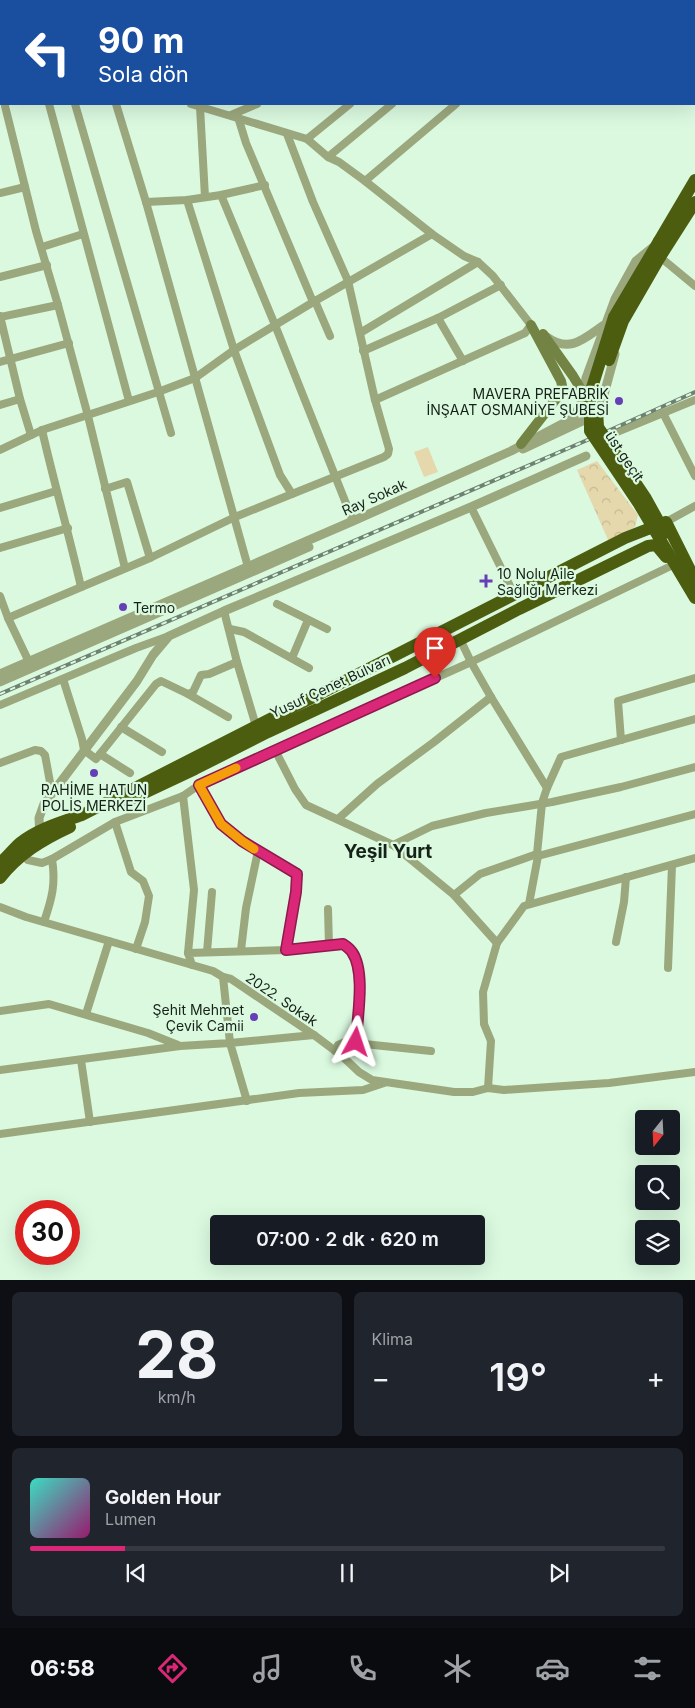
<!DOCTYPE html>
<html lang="tr">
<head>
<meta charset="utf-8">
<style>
	:root { --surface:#171b24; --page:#20242c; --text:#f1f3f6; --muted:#9ea1a6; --line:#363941; --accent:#db2777 }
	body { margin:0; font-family:Inter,sans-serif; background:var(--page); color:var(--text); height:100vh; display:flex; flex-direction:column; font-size:19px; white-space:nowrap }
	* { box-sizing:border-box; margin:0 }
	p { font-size:16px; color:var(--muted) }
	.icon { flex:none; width:28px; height:28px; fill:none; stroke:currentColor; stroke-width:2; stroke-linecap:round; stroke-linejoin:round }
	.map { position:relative; height:1280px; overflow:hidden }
	.side { display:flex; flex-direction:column; gap:12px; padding:12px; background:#0d0f14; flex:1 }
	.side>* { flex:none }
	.banner { position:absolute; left:0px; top:0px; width:695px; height:105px; box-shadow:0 5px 20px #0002; background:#1a4fa0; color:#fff; overflow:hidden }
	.needle { width:32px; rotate:198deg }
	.tools { position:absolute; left:635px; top:1110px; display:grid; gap:10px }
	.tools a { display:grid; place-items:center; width:45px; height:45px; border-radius:5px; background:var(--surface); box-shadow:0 5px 20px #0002; font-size:25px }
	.speed { position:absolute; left:15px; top:1200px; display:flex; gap:10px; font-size:25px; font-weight:700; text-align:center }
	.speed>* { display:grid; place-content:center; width:65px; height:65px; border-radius:50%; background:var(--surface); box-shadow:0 5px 20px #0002; line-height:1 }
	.speed .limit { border:8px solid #d22; background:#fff; color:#111 }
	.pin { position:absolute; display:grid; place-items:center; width:42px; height:42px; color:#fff; margin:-51px -21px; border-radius:50% 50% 50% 0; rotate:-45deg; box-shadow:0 0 5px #0007 }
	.pin .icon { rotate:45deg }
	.me { position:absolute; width:55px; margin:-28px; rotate:5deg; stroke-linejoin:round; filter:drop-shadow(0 0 4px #0008) }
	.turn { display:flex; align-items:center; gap:18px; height:105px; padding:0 15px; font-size:22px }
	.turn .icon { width:65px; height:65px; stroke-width:2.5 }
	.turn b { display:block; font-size:35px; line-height:42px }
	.big { font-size:38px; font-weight:600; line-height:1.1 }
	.side .card { flex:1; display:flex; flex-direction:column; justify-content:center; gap:8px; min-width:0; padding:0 18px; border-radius:8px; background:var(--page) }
	.side .dial { align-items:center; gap:0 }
	.dial b { font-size:65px; line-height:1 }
	.song { display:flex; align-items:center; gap:15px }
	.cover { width:60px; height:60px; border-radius:8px; background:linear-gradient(135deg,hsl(170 70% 55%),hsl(320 70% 35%)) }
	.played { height:5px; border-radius:2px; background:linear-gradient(90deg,var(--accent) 15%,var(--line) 15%) }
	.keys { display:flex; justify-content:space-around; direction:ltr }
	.heat { display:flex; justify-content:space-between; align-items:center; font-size:28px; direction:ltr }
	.side .tiles { flex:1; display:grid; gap:12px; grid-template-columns:1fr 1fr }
	.card:last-child { grid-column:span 2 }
	.trip { position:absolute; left:210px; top:1215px; width:275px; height:50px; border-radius:5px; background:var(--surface); box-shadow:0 5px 20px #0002; font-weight:600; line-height:50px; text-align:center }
	.menu { display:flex; height:80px; justify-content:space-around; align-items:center; background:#090b0e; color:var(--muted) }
	.menu .icon { width:35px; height:35px }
	.menu .current { color:var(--accent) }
	.menu b { font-size:22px; color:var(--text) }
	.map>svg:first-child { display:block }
	.park { fill:url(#park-crowns) }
	.pitch { fill:#e5d8ad }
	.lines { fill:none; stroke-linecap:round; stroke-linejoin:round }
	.minor { stroke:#9ba77d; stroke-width:8 }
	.tertiary { stroke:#9ba77d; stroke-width:9 }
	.secondary { stroke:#728343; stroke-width:10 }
	.trunk { stroke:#4c5d10; stroke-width:12 }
	.rail-casing { stroke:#6e8271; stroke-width:4 }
	.rail { stroke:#daf9df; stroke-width:2; stroke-dasharray:5.5; stroke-linecap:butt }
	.trunk-bridge { stroke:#4c5d10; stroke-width:12 }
	.route-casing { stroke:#8e194d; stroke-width:12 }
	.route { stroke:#db2777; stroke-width:9 }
	.slow { stroke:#f59e0b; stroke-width:9 }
	.poi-dot { fill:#653fb8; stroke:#daf9df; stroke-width:2 }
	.labels { text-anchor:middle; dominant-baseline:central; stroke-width:4.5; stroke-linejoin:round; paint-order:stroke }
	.poi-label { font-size:14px; fill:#162118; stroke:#daf9df; text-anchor:end }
	.street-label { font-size:14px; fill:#162118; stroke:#daf9df }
	.district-label { font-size:19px; font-weight:bold; fill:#162118; stroke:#daf9df }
</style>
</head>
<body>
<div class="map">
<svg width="695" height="1281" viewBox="0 0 695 1281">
	<defs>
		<pattern id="park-crowns" width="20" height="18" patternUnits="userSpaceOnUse" patternTransform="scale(1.25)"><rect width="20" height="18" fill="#e5d8ad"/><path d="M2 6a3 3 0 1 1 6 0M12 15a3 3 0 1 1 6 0" fill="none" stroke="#c4b994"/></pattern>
	</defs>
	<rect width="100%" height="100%" fill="#daf9df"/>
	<!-- park -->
	<path class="park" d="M597 461 638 515 635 527 609 542 577 470Z"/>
	<!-- pitch -->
	<path class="pitch" d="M428 447 438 472 424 477 414 452Z"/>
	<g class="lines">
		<!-- minor -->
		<g class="minor">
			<path d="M34 0 35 1"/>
			<path d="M88 0V1"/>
			<path d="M169 0V1"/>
			<path d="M313 0 314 1"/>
			<path d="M495 0 496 1"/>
			<path d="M100 1 104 0"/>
			<path d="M215 1 217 0"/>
			<path d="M222 1 225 0"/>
			<path d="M280 1 283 0"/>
			<path d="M367 1 370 0"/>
			<path d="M466 1 469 0"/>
			<path d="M475 1 476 0"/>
			<path d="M553 1 555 0"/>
			<path d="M646 1 648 0"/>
			<path d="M0 29 1 28"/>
			<path d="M0 70H1"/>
			<path d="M694 70H695"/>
			<path d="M49 104 129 401"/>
			<path d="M75 104 171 433"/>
			<path d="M116 104 146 202 248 567"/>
			<path d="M191 104 307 139 328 157 339 162 365 181 432 234 464 256 478 262 493 276 531 325 525 333 375 400"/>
			<path d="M5 106 36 231 58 305 88 416 125 568"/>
			<path d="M200 107 205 197"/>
			<path d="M231 115 257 104"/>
			<path d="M238 117 246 143 313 302"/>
			<path d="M307 139 350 104"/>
			<path d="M328 157 392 104"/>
			<path d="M365 181 456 104"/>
			<path d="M0 193 25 187"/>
			<path d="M221 195 275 325 353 521"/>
			<path d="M187 200 234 350 280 475 292 494 384 457 388 454 389 449 375 400 348 281 313 202 287 134"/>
			<path d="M146 202 187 200 221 195 265 185"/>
			<path d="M42 247 83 234"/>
			<path d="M660 257 695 286"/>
			<path d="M0 277 47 265"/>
			<path d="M315 301 330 336"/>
			<path d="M0 316 20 399 31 435"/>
			<path d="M0 317 58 305"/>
			<path d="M438 318 463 361"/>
			<path d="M360 333 478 262"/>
			<path d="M363 351 438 318 501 285"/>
			<path d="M0 362 69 343"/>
			<path d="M0 405 20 399"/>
			<path d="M663 413 695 476"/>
			<path d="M42 430C54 483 69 534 81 587"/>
			<path d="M615 444 610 437 612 434 695 400"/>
			<path d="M0 450 42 430 158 392 195 378 234 350 315 301 432 234"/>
			<path d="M105 489 127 482 150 558"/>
			<path d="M471 507 514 594"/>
			<path d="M0 508 56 491"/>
			<path d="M665 520 666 522 695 506"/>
			<path d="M0 548 68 528"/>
			<path d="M0 596 8 618 29 662"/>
			<path d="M277 604 327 629"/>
			<path d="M224 611 237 662 256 726"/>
			<path d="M8 618 150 558 235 517 292 494"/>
			<path d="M230 629 244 632 309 668"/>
			<path d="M460 639 471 662 491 697 547 788"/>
			<path d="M292 658 308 620"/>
			<path d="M63 679 82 739 84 750 96 759 156 684 161 681 188 694 193 692 201 675 209 674 237 662"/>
			<path d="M188 694 228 717"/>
			<path d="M0 705 136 648 169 636"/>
			<path d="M121 727 162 752"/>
			<path d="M621 740 618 701 695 678"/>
			<path d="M275 750 295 789 306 805 393 845 454 895 497 943"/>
			<path d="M100 754 130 773"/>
			<path d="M0 763 35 750 41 751 45 755 52 793"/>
			<path d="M199 785 221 824 241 841 297 874 296 892 286 950"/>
			<path d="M183 796 194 890 188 953"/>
			<path d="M338 819 377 784 434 742 491 697"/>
			<path d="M115 822 131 872 143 881 149 896 145 922 136 949"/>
			<path d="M393 845 432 826 486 813 552 802 621 787 695 767"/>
			<path d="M537 854 542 803 547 788 561 757 695 719"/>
			<path d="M28 860 42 863 52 859 115 822 183 796 199 785 471 662 673 565"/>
			<path d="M454 895 480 874 537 854 538 856 695 814"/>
			<path d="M529 904 538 856"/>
			<path d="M0 907 26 917 213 971 223 977 231 979 314 1035 342 1056 359 1072 372 1080 454 1092H473L488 1088 504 1090 609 1083 695 1072"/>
			<path d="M328 909 329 946"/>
			<path d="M44 922C52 898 56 884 52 859"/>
			<path d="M616 942 624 902 626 877"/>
			<path d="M241 950 246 908 258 851"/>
			<path d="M207 952 212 892"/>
			<path d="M192 965 188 953 286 950 343 944C346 946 350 949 352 952 366 972 357 1018 356 1042"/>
			<path d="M668 968 672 865"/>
			<path d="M0 1011 49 1004 148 1033 178 1045"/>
			<path d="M86 1014 109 941"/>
			<path d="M335 1051 338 1045 345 1042 431 1051"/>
			<path d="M81 1060 90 1122"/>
			<path d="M0 1070 180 1046 230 1043 223 977"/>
			<path d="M488 1088 491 1041 484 1024 483 992 497 943 524 906 695 858"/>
			<path d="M247 1101 230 1043 314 1035"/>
			<path d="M0 1134 299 1093 363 1090 384 1083"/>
		</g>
		<!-- tertiary -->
		<g class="tertiary">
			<path d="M547 337C570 354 585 338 604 325"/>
			<path d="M523 449 589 418 600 409 615 354"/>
			<path d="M0 674 353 521 511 451 564 423 575 415 583 399 586 378 615 299 636 261 652 248"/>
			<path d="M0 682 309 547"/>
			<path d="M40 836 39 818 44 804 137 681 153 655 169 636 224 611 471 507 586 456"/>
		</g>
		<!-- secondary -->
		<g class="secondary">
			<path d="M543 334 573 376 591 406"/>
			<path d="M521 444 563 390 561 381 531 325"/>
		</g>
		<!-- trunk -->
		<g class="trunk">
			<path d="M659 241 695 180"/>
			<path d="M660 257 695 202"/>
			<path d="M127 801 195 769 268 732 405 668 519 609 648 546 656 545 666 557"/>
			<path d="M0 863C7 857 13 849 20 843 38 829 61 822 82 815L625 538 666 522 695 580"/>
			<path d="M0 878C19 854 42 840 70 827"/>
		</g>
		<defs>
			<path id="rail" d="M0 694 599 435 695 392"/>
		</defs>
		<!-- rail casing -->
		<use href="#rail" class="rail-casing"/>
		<!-- rail -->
		<use href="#rail" class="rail"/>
		<!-- trunk-bridge -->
		<g class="trunk-bridge">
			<path d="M659 241 614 317 590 394V431L639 504 695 598"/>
			<path d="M609 360 623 321 660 257"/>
			<path d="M597 410 598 427 645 497 665 533"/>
		</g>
	</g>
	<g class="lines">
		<defs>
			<path id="route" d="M356 1042C357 1018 366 972 352 952 350 949 346 946 343 944L286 950 296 892 297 874 242 841 221 824 199 785 435 678"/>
		</defs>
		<!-- route casing -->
		<use href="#route" class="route-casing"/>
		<!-- route -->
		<use href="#route" class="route"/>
		<!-- slow -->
		<path class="slow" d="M236 768 199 785 221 824 242 841 254 849"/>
	</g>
	<!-- markers -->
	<g class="poi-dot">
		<circle cx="619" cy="401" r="5"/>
		<path d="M483.5 573.5h5v5h5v5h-5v5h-5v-5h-5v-5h5z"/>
		<circle cx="123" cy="607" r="5"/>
		<circle cx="94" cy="773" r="5"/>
		<circle cx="254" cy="1017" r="5"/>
	</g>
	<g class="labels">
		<!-- poi labels -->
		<g class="poi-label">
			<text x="609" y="393">MAVERA PREFABRİK<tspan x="609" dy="16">İNŞAAT OSMANİYE ŞUBESİ</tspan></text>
			<text x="497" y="573" text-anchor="start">10 Nolu Aile<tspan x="497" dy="16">Sağlığı Merkezi</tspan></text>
			<text x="133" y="607" text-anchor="start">Termo</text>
			<text x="94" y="789" text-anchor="middle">RAHİME HATUN<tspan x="94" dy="16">POLİS MERKEZİ</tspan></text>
			<text x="244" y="1009">Şehit Mehmet<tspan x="244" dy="16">Çevik Camii</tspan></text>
		</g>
		<!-- street labels -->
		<g class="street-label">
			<text transform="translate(625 456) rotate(56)">üst geçit</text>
			<text transform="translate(374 497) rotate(-24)">Ray Sokak</text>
			<text transform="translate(330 686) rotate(-25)">Yusuf Çenet Bulvarı</text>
			<text transform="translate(282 999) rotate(34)">2022. Sokak</text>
		</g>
		<!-- district labels -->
		<g class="district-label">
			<text x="388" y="851">Yeşil Yurt</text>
		</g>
	</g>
</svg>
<div class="tools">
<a><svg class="needle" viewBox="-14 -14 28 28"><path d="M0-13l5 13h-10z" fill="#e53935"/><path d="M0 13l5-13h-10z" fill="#9ea1a6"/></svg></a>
<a><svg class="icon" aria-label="search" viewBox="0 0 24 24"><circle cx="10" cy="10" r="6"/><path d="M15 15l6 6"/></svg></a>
<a><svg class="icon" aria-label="layers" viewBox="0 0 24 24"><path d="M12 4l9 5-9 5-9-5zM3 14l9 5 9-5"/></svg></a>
</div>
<div class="speed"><div class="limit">30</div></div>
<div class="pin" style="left:435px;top:678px;background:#d93025"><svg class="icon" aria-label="arrive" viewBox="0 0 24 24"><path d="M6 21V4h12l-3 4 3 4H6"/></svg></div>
<svg class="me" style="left:356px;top:1042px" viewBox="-20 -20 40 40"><path d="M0-17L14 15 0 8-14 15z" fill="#db2777" stroke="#fff" stroke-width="4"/></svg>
<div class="trip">07:00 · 2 dk · 620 m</div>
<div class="banner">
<div class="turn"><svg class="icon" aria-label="left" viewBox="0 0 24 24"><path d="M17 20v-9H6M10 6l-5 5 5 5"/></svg><div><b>90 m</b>Sola dön</div></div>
</div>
</div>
<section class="side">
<div class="tiles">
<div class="card dial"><b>28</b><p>km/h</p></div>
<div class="card"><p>Klima</p>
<div class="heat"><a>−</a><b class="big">19°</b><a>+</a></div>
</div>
<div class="card">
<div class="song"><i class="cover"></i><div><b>Golden Hour</b><p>Lumen</p></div></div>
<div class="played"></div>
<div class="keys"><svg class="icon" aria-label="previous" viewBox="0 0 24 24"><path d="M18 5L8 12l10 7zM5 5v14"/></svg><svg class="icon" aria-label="pause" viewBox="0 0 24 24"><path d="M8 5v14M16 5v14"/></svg><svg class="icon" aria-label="next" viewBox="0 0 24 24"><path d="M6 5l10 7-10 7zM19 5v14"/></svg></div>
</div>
</div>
</section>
<nav class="menu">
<b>06:58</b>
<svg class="icon current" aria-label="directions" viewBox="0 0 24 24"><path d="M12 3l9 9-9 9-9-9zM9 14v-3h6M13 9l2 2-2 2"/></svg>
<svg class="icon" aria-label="music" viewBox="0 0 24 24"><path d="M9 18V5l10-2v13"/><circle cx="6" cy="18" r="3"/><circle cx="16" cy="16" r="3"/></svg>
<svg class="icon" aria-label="phone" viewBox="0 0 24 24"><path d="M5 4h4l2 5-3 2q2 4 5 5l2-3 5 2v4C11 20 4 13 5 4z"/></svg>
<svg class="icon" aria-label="climate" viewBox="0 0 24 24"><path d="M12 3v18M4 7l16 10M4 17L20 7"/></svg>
<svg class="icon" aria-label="car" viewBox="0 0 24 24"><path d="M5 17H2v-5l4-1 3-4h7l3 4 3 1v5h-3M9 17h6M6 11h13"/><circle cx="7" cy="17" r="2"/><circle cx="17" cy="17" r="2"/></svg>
<svg class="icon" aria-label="filters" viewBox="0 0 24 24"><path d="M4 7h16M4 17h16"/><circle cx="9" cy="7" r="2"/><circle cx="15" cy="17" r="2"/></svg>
</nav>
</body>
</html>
